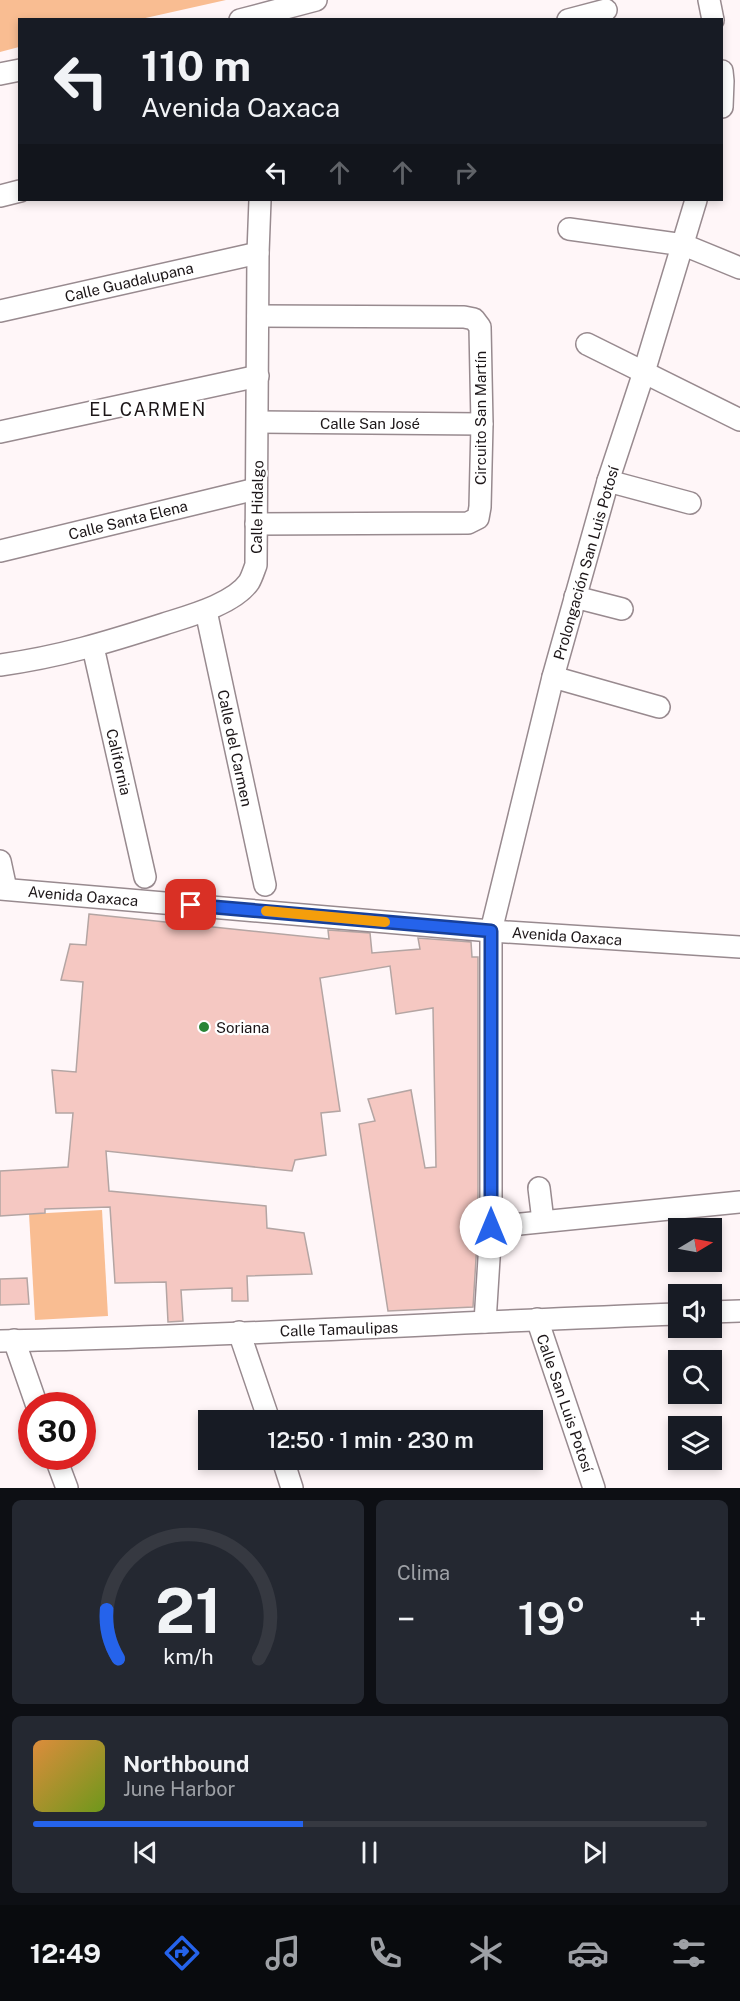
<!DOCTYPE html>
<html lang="es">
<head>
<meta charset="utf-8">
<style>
	:root { --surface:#171b24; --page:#242831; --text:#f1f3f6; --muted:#9ea1a6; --line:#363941; --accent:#2563eb }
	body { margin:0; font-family:"Public Sans",sans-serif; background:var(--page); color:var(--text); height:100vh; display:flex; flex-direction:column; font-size:22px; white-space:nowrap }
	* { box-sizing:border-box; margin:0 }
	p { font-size:20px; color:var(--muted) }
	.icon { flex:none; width:33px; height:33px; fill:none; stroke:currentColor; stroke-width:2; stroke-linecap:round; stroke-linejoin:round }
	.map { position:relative; height:1488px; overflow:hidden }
	.drawer { display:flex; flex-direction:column; gap:12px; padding:12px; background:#0d0f14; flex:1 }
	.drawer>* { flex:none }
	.banner { position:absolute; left:18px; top:18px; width:705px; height:183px; border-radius:0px; box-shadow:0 3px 9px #0003; background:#171b24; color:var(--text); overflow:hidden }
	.needle { width:39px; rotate:80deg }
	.tools { position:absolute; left:668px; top:1218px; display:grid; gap:12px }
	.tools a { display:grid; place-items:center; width:54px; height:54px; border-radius:0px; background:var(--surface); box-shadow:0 3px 9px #0003; font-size:30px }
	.speed { position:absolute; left:18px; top:1392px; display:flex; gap:12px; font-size:30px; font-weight:700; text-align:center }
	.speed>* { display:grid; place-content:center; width:78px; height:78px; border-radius:50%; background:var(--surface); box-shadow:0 3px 9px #0003; line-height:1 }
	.speed .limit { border:9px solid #d22; background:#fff; color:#111 }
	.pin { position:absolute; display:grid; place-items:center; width:51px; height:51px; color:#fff; margin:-26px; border-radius:12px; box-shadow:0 3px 9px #0006 }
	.me { position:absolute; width:66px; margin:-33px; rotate:0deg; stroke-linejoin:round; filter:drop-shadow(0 0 4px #0008) }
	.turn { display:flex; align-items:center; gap:21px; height:126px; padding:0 24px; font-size:27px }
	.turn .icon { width:78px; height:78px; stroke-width:2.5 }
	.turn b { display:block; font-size:42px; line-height:51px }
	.lanes { display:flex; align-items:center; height:57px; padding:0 24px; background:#0003; justify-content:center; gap:30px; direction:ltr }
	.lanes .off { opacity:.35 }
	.big { font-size:45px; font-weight:600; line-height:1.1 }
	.drawer .card { flex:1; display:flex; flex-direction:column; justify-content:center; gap:9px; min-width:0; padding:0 21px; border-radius:9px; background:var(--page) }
	.drawer .dial { align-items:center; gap:0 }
	.dial svg { height:156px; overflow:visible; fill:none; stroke:var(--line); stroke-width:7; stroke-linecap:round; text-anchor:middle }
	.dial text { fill:var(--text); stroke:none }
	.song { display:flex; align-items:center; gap:18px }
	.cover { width:72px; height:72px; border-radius:9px; background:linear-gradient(135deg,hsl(30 70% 55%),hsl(80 70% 35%)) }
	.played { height:6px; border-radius:3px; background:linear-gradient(90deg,var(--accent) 40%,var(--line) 40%) }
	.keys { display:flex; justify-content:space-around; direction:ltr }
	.heat { display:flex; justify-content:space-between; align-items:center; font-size:33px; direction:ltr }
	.drawer .tiles { flex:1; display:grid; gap:12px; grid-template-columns:1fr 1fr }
	.card:last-child { grid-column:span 2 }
	.trip { position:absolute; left:198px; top:1410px; width:345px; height:60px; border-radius:0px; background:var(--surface); box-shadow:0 3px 9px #0003; font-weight:600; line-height:60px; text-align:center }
	.tabs { display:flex; height:96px; justify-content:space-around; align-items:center; background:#090b0e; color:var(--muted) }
	.tabs .icon { width:42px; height:42px }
	.tabs .active { color:var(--accent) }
	.tabs b { font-size:27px; color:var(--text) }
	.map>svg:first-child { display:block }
	.green { fill:#f9bd92 }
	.building { fill:#f5c8c2; stroke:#b4a5a3; stroke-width:1.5 }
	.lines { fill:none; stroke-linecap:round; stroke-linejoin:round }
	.minor-casing { stroke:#988a8f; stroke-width:24 }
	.minor { stroke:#fff; stroke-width:21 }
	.route-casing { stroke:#184099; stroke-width:15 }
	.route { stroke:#2563eb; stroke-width:10 }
	.slow { stroke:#f59e0b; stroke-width:10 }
	.poi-dot { fill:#288435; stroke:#fff; stroke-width:2 }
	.labels { text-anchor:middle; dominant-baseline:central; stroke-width:4.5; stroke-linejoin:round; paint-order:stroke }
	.street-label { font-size:15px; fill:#1c1618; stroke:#fff }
	.poi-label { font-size:15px; fill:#1c1618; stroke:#fff; text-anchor:start }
	.quarter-label { font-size:18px; letter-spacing:1.5px; fill:#1c1618; stroke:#fff }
</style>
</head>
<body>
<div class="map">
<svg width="740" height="1488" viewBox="0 0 740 1488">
	<rect width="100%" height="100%" fill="#fff6f8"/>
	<!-- green -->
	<g class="green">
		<path d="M0 0H226L141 19 20 20 19 47 0 52Z"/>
		<path d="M102 1210 108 1316 35 1320 29 1214Z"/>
	</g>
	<!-- building -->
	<g class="building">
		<path d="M89 914 329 939 328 930 370 933 372 953 420 949 418 938 471 942 472 957H478V1227L473 1307 388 1311 359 1124 375 1121 368 1099 411 1090 425 1168 436 1167 433 1008 396 1014 390 966 320 978 340 1111 321 1113 326 1155 295 1160 292 1171 106 1151 109 1191 266 1206 267 1228 304 1233 312 1274 247 1276 248 1301H232V1288L181 1290 183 1321 168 1322 166 1282 115 1283 110 1207 45 1209V1213L0 1216V1171L68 1167 73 1113H56L52 1070 76 1072 83 982 61 980 70 944 86 945Z"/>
		<path d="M27 1278 29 1304 0 1305V1279Z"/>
	</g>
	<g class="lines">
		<defs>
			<g id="minor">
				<path d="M709 0 713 20"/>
				<path d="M240 20 316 0"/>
				<path d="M568 20 606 10"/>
				<path d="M722 71 723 81 722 107"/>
				<path d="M0 74 20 70"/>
				<path d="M0 196 20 191"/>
				<path d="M569 229 684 245 740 268"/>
				<path d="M0 311 258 253"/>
				<path d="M587 344 740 420"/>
				<path d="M258 422 482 424"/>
				<path d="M0 432 258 376"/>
				<path d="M608 481 690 503"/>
				<path d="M256 524 468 523 478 518 480 507 482 424 480 327 474 319 464 317 258 316"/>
				<path d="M0 551 256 489"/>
				<path d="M575 597 622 609"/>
				<path d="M206 611 265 885"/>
				<path d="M93 647 145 877"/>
				<path d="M0 665C59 657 108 642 164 624 189 616 234 604 249 582 252 577 254 570 256 565L258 253 260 200"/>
				<path d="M553 677 659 707"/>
				<path d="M0 861 6 889"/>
				<path d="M0 889 491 931 740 947"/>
				<path d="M539 1188 543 1221"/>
				<path d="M491 1227 740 1202"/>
				<path d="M711 1312 740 1311"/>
				<path d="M537 1319 594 1488"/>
				<path d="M485 1322 491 1227V931L553 677 608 481 644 372 696 200"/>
				<path d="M239 1332 269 1420"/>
				<path d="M14 1340 37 1406"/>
				<path d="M0 1341C226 1337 452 1322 678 1314"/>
				<path d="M55 1456 67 1488"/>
				<path d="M283 1460 292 1488"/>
			</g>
		</defs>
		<!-- minor casing -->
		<use href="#minor" class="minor-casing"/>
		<!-- minor -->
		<use href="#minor" class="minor"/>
	</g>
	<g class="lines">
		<defs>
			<path id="route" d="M191 905 491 931V1227"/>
		</defs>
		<!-- route casing -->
		<use href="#route" class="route-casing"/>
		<!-- route -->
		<use href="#route" class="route"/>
		<!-- slow -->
		<path class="slow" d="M266 911 385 922"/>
	</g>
	<!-- markers -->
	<circle class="poi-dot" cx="204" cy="1027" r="6"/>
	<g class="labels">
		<!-- street labels -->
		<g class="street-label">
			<text transform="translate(129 282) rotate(-13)">Calle Guadalupana</text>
			<text transform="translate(480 418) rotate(-90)">Circuito San Martín</text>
			<text x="370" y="423">Calle San José</text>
			<text transform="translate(257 507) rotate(-89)">Calle Hidalgo</text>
			<text transform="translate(128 520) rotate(-14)">Calle Santa Elena</text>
			<text transform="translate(586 563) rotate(-74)">Prolongación San Luis Potosí</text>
			<text transform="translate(235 748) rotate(78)">Calle del Carmen</text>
			<text transform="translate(119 762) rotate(77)">California</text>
			<text transform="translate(83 896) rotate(5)">Avenida Oaxaca</text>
			<text transform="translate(567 936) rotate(4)">Avenida Oaxaca</text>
			<text transform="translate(339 1329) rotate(-2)">Calle Tamaulipas</text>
			<text transform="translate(565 1403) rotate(71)">Calle San Luis Potosí</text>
		</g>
		<!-- poi labels -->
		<g class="poi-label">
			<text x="216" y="1027">Soriana</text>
		</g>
		<!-- quarter labels -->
		<g class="quarter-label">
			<text x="148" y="409">EL CARMEN</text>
		</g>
	</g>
</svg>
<div class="tools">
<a><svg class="needle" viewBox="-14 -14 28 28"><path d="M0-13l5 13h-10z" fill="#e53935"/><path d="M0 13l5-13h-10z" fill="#9ea1a6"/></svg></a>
<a><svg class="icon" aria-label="sound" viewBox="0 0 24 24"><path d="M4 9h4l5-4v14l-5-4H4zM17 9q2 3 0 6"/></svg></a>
<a><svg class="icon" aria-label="search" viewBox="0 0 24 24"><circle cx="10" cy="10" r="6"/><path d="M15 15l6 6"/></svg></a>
<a><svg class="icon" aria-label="layers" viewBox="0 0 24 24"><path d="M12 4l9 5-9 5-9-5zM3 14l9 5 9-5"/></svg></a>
</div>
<div class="speed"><div class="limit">30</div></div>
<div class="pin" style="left:191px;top:905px;background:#d93025"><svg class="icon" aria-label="arrive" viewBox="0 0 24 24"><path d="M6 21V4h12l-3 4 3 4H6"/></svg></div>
<svg class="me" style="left:491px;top:1227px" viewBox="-20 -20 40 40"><circle r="19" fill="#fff"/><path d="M0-13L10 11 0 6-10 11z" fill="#2563eb"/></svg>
<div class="trip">12:50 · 1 min · 230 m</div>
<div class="banner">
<div class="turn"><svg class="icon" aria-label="left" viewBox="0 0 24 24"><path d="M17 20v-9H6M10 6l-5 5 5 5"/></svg><div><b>110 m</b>Avenida Oaxaca</div></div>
<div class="lanes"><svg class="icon" aria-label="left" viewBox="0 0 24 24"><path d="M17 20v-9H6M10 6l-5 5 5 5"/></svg><svg class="icon off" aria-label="ahead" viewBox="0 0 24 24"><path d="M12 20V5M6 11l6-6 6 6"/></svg><svg class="icon off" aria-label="ahead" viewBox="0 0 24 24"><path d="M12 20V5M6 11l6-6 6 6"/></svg><svg class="icon off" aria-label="right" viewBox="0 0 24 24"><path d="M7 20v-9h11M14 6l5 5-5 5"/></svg></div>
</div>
</div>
<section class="drawer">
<div class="tiles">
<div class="card dial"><svg viewBox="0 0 100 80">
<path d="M14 69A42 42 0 1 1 86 69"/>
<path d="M14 69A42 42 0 0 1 8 44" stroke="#2563eb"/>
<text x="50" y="56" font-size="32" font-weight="700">21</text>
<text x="50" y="72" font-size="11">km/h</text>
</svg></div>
<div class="card"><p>Clima</p>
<div class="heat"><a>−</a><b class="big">19°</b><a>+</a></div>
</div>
<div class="card">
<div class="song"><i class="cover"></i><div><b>Northbound</b><p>June Harbor</p></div></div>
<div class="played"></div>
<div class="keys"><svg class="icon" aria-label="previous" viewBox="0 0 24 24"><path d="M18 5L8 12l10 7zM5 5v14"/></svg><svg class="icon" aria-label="pause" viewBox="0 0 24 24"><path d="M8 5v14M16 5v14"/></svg><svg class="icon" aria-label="next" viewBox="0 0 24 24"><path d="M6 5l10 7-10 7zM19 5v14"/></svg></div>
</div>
</div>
</section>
<nav class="tabs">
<b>12:49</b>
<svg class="icon active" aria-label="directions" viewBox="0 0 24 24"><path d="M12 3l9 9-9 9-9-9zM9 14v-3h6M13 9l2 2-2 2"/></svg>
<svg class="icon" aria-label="music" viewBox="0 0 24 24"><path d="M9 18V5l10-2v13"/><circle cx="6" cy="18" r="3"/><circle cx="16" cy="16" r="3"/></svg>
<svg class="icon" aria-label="phone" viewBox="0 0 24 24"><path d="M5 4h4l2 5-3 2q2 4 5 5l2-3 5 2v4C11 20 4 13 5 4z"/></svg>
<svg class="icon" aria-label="climate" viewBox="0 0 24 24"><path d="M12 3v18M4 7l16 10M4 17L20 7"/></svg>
<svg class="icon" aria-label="car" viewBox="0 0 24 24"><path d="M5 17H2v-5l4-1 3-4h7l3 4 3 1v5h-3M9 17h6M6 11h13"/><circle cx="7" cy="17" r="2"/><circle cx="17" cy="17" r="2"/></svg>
<svg class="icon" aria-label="filters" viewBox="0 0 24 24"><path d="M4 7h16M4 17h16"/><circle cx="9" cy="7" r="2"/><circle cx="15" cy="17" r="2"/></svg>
</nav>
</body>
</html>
